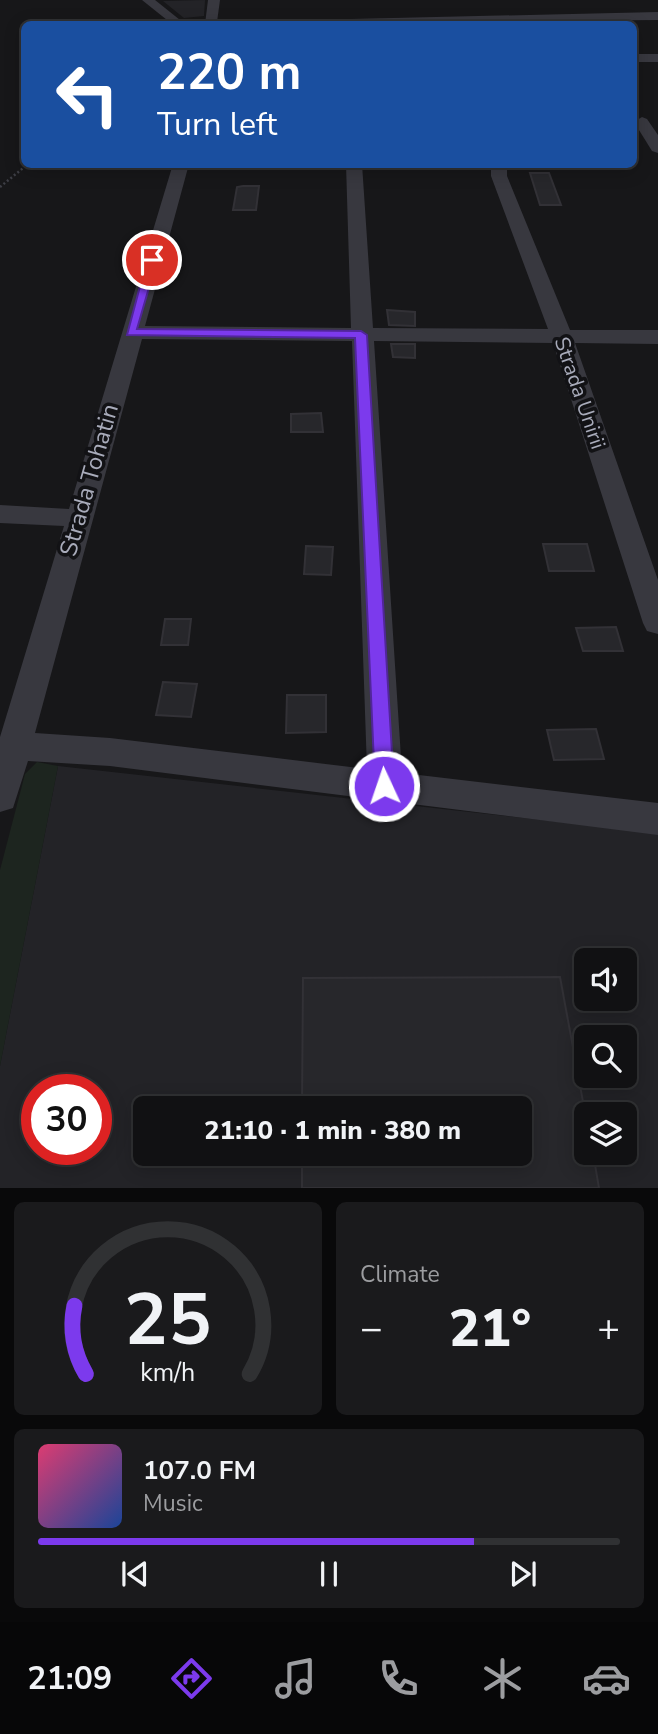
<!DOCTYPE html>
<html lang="en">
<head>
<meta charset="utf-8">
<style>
	:root { --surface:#111113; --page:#1a1a1c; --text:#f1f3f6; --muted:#9c9da0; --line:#303133; --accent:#7c3aed }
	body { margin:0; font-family:"Nunito Sans",sans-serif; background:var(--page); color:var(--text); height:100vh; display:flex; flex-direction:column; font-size:26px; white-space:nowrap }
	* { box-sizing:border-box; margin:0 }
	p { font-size:23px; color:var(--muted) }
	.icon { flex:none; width:38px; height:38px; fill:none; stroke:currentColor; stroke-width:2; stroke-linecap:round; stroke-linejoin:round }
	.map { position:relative; height:1188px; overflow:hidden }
	.sheet { display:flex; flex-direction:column; gap:14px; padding:14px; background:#09090a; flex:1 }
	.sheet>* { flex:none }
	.top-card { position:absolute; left:21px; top:21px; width:616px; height:147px; border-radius:10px; box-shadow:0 4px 18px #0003,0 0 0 2px var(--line); background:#1a4fa0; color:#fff; overflow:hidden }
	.buttons { position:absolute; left:574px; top:948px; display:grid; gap:14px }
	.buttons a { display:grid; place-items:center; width:63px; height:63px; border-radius:10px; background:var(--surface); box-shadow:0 4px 18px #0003,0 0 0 2px var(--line); font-size:35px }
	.speed { position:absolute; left:21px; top:1074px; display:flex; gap:14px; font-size:35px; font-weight:700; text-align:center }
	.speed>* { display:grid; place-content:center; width:91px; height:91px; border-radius:50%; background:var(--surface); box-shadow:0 4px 18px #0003,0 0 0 2px var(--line); line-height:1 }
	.speed .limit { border:10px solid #d22; background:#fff; color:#111 }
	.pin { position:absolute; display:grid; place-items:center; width:60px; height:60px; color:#fff; margin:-30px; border:4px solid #fff; border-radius:50%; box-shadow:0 2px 7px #0007 }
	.me { position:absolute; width:77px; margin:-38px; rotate:357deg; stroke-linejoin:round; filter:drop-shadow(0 0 5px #0008) }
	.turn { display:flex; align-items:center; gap:24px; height:147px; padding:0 21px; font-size:32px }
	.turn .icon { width:91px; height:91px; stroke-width:2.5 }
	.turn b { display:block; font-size:49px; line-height:60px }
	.big { font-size:52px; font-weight:800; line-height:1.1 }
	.sheet .widget { flex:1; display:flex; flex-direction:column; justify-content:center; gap:10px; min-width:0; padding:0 24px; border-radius:10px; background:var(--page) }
	.sheet .dial { align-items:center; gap:0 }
	.dial svg { height:182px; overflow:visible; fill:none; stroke:var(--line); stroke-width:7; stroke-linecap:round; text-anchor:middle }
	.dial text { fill:var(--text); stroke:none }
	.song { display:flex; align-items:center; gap:21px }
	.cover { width:84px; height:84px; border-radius:10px; background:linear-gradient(135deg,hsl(340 70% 55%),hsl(220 70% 35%)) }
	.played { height:7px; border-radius:4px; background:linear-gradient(90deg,var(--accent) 75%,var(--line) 75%) }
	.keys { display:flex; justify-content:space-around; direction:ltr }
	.heat { display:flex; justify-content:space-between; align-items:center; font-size:38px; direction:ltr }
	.sheet .tiles { flex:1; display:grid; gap:14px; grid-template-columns:1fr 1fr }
	.widget:last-child { grid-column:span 2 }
	.trip { position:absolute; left:133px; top:1096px; width:399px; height:70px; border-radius:10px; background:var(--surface); box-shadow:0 4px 18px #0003,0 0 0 2px var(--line); font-weight:800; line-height:70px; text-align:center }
	.tabs { display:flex; height:112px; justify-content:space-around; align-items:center; background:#070708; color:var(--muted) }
	.tabs .icon { width:49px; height:49px }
	.tabs .selected { color:var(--accent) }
	.tabs b { font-size:32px; color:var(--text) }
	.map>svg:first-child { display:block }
	.built { fill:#232327; fill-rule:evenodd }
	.green { fill:#1d251f }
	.building { fill:#27272b; stroke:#323136; stroke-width:2 }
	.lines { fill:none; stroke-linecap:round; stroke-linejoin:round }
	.path { stroke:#3e3f46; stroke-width:2.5; stroke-dasharray:2 2.5; stroke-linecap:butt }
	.minor { fill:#38383f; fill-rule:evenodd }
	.route { fill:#7c3aed; stroke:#51269a; stroke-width:2 }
	.labels { text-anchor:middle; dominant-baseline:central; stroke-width:7; stroke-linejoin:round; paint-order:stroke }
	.far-street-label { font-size:21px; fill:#a8abba; stroke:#121215 }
	.street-label { font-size:24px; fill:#a8abba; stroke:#121215 }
</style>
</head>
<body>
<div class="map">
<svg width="658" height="1188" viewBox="0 0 658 1188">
	<rect width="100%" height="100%" fill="#171719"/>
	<!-- built -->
	<g class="built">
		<path d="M205 0 204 16 184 18 163 1Z"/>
		<path d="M58 766 658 833V1188H0V1066ZM586 961H625V999H586ZM586 1038H625V1076H586ZM37 1090H96V1150H37ZM145 1108H520V1153H145ZM586 1115H625V1153H586Z"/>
	</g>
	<!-- green -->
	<path class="green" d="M37 762 58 766 0 1066V870L25 774Z"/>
	<!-- building -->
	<g class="building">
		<path d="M530 173H549L561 205H540Z"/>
		<path d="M243 186H259L256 210H233L237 187Z"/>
		<path d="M387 310 415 312V326L389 325Z"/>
		<path d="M391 344H415V358L393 357Z"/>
		<path d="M321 413 323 432H291V414Z"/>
		<path d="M543 544H587L594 571H549Z"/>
		<path d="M306 546 333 547 331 575 304 574Z"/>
		<path d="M165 619H191L188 645H161Z"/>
		<path d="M616 627 623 651H583L576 628Z"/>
		<path d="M163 682 197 684 191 717 156 715Z"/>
		<path d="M287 695H326V732L286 733Z"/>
		<path d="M596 729 604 759 554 760 547 730Z"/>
		<path d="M560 977 586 1118V1153H593L599 1188H302V1153H520V1108H302L303 978Z"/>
	</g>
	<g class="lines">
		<!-- path -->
		<path class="path" d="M0 187 28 164"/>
		<!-- minor -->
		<g class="minor">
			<path d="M142 0H155L185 24H172Z"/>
			<path d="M208 0H220L217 22 658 12V20L205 24Z"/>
			<rect x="634" y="54" width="24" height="8"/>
			<path d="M642 117 647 119 658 135V153L652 151 634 122Z"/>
			<path d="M173 164H189L145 326 351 328 346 164H362L373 328 548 329 491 176V164H507V176L570 330H658V344L575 343 658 580V634L647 631 643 623 553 343 374 341 402 773 658 803V835L110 766 28 761 13 808 0 812V737L64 526 0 523V505L69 509ZM142 339 352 341 367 769 110 738 35 733Z"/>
		</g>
	</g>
	<!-- route -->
	<path class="route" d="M152 257 157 260 137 329 361 331 367 335 394 786 391 791H378L375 786 355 338 127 335 147 260Z"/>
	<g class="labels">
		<!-- far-street labels -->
		<g class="far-street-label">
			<text transform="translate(580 393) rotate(71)">Strada Unirii</text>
		</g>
		<!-- street labels -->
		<g class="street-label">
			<text transform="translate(89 480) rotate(-74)">Strada Tohatin</text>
		</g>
	</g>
</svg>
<div class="buttons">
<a><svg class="icon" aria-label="sound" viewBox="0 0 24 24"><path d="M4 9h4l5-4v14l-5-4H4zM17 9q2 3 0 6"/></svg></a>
<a><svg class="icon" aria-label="search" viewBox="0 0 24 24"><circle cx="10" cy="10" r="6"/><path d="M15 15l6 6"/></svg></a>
<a><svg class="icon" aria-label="layers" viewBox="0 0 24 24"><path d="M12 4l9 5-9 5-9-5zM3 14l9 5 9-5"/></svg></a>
</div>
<div class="speed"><div class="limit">30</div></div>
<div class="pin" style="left:152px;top:260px;background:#d93025"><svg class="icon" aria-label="arrive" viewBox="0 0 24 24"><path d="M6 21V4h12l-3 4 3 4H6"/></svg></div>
<svg class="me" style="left:384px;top:786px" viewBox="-20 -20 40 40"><circle r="17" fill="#7c3aed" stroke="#fff" stroke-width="3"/><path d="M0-11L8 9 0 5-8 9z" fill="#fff"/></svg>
<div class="trip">21:10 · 1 min · 380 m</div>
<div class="top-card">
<div class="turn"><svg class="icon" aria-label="left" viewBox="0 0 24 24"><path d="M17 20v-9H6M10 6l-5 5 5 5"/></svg><div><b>220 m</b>Turn left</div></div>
</div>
</div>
<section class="sheet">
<div class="tiles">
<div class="widget dial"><svg viewBox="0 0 100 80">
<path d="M14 69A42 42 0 1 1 86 69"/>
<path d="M14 69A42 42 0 0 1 9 39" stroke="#7c3aed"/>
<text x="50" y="56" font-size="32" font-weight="700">25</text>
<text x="50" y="72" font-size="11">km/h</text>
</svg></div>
<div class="widget"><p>Climate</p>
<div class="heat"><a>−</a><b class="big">21°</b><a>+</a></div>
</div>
<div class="widget">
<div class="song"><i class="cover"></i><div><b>107.0 FM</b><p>Music</p></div></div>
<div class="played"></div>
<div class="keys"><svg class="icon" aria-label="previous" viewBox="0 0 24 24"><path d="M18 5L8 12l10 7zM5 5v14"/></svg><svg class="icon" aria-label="pause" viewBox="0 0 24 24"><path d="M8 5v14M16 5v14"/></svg><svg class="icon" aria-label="next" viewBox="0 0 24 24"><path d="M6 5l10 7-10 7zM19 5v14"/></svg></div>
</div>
</div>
</section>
<nav class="tabs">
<b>21:09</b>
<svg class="icon selected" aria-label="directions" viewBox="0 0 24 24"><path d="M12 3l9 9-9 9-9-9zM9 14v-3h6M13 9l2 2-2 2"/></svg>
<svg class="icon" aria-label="music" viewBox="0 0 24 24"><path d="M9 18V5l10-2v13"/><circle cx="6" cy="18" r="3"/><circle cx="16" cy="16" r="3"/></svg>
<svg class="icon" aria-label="phone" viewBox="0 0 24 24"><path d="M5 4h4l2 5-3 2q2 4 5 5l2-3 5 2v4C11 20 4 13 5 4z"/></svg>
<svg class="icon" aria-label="climate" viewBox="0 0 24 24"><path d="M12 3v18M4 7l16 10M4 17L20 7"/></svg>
<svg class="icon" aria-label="car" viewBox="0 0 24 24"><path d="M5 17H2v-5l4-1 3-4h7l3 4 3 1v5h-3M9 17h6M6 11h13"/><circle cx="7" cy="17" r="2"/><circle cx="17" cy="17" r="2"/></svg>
</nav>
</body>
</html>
